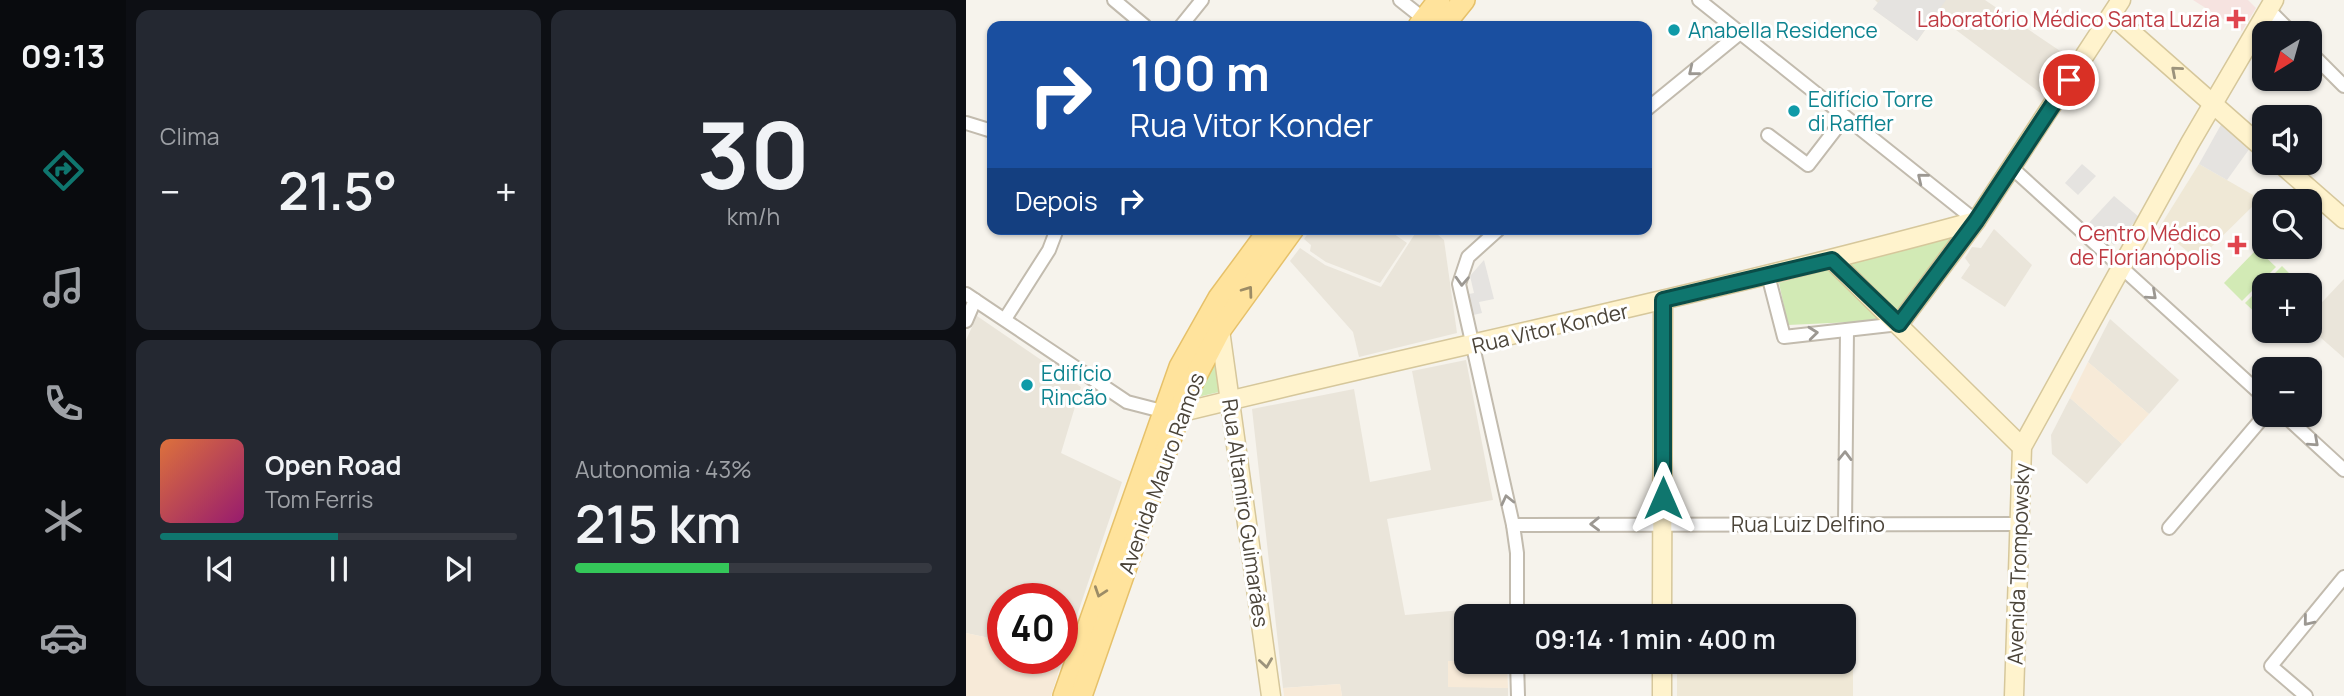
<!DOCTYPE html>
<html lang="pt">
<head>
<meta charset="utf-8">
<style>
	:root { --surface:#171b24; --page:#242831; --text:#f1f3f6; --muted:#9ea1a6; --line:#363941; --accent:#0f766e }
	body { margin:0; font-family:Manrope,sans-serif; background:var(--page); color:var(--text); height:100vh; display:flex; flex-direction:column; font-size:26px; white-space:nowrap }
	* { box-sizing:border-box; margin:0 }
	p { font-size:23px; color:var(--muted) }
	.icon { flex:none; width:38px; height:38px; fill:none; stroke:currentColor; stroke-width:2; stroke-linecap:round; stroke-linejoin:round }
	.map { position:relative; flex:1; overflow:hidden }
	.sheet { display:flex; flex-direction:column; gap:10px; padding:10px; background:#0d0f14; width:840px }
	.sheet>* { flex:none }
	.guide { position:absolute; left:21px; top:21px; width:665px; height:214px; border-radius:14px; box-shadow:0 2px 5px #0004; background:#1a4fa0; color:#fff; overflow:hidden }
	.needle { width:46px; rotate:217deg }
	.tools { position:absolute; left:1286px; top:21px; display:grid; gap:14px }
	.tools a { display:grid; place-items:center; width:70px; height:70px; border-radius:14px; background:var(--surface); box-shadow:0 2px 5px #0004; font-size:35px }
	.speed { position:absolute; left:21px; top:583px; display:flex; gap:14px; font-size:35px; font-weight:700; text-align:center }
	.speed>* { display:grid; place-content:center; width:91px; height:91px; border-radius:50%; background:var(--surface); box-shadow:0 2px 5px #0004; line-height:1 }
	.speed .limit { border:10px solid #d22; background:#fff; color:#111 }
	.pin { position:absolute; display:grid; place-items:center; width:60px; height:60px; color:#fff; margin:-30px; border:4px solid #fff; border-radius:50%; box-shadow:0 2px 7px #0007 }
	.me { position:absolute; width:77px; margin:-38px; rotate:0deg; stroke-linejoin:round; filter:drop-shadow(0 0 5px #0008) }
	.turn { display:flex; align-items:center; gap:24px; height:147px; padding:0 28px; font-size:32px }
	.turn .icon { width:91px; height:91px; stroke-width:2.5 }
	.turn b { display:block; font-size:49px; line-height:60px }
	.then { display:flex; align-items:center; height:66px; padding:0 28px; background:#0003; gap:14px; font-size:26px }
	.big { font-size:52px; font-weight:600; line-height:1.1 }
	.sheet .tile { flex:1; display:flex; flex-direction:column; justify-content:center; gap:10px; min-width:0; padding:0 24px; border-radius:14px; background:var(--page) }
	.sheet .dial { align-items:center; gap:0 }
	.dial b { font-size:91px; line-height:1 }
	.song { display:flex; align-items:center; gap:21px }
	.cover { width:84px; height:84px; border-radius:10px; background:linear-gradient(135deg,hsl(20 70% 55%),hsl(320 70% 35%)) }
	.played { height:7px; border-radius:4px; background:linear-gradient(90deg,var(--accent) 50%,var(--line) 50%) }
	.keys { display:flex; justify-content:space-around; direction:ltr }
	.heat { display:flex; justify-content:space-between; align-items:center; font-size:38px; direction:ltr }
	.charge { height:10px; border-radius:5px; background:linear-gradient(90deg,#34c759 43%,var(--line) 0) }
	.sheet .tiles { flex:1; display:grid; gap:10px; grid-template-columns:repeat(2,1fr) }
	.trip { position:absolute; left:488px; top:604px; width:402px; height:70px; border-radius:14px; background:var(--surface); box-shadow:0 2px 5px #0004; font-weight:600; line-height:70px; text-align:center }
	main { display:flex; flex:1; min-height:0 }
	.tabs { display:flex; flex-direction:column; width:126px; justify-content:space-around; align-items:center; background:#090b0e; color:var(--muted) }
	.tabs .icon { width:49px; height:49px }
	.tabs .selected { color:var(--accent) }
	.tabs b { font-size:32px; color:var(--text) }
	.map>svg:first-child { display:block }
	.residential { fill:#eae5da }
	.commercial { fill:#f7ead8 }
	.education { fill:#efe8d6 }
	.medical { fill:#f6e3e0 }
	.green { fill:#d2eab5 }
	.parking { fill:#e5e3e0 }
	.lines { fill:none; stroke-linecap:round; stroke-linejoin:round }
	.street-casing { stroke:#c2bbae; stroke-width:16 }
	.secondary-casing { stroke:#d6c79b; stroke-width:21 }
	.primary-casing { stroke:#e6c16a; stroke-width:24 }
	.street { stroke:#fff; stroke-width:12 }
	.secondary { stroke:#fff3cd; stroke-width:18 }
	.primary { stroke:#ffe39c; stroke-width:21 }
	.oneway { stroke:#9c9892 }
	.oneway2 { stroke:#9c937c }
	.oneway3 { stroke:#9c8c66 }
	.route-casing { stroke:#0a4d48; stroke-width:18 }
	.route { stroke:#0f766e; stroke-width:12 }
	.health-dot { fill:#e0444e; stroke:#fff; stroke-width:2.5 }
	.culture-dot { fill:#0f9aa8; stroke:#fff; stroke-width:2.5 }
	.labels { text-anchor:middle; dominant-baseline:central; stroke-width:6; stroke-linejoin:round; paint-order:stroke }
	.health-label { font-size:21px; fill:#be3a42; stroke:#fff; text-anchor:end }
	.culture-label { font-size:21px; fill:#0d838f; stroke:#fff; text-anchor:start }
	.street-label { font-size:21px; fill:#4b4439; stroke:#fff }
</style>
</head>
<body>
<main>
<nav class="tabs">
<b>09:13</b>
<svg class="icon selected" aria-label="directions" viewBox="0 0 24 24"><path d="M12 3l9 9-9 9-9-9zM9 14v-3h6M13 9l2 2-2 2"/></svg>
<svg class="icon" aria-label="music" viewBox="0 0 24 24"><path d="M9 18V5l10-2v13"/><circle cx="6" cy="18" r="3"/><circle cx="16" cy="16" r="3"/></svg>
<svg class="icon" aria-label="phone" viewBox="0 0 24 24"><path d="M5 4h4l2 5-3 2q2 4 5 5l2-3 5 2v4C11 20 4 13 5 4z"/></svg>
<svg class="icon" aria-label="climate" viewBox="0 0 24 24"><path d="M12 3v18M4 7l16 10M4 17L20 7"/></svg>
<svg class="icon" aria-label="car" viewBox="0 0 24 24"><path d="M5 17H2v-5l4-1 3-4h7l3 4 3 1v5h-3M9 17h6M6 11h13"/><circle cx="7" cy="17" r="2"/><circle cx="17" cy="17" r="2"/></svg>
</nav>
<section class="sheet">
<div class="tiles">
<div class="tile"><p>Clima</p>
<div class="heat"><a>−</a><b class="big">21.5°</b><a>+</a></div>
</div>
<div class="tile dial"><b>30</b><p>km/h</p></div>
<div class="tile">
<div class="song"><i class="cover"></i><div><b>Open Road</b><p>Tom Ferris</p></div></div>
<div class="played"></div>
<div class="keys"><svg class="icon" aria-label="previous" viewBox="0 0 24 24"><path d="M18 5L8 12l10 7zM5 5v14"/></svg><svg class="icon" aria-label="pause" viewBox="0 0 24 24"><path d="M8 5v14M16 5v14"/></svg><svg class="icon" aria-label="next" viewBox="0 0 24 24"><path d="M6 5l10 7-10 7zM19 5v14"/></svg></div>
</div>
<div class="tile"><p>Autonomia · 43%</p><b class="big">215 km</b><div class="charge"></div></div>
</div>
</section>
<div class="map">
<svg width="1378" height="696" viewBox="0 0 1378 696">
	<rect width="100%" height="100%" fill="#f6f3ec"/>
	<!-- residential -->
	<g class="residential">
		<path d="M909 0H1019L1103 57 1077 95 970 15 951 41 907 9 912 3Z"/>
		<path d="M345 229H421L441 243 414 283 360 262 344 251 345 245 338 239Z"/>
		<path d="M452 229H465L478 240 491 333 393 357 387 332 324 261 334 248 359 265 415 287Z"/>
		<path d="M1028 229 1066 265 1039 307 995 278 1004 265 999 258 1006 247 1015 248Z"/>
		<path d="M1378 279V358L1354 337 1350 340 1339 331H1344V315Z"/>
		<path d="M11 316 115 387 95 453 156 482 98 654 96 598H37V641L0 633V340Z"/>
		<path d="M1144 319 1213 380 1183 414 1122 362Z"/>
		<path d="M500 360 527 500 421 519 439 615 541 606V616H500V661H482V686L542 688V696H376L374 684 317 688 286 409 388 389 404 482 465 470 446 371Z"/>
		<path d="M1104 398 1156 444 1121 484 1086 454 1085 435Z"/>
	</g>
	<!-- commercial -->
	<g class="commercial">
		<path d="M1122 362 1183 414 1156 444 1104 398Z"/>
		<path d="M0 633 37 641V658H96L98 654 85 696H0Z"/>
		<path d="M482 661 541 662 542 688 482 687Z"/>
		<path d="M374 684 376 696H318L317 688Z"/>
	</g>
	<!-- education -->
	<g class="education">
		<path d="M1233 164 1294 199 1232 260 1193 228Z"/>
		<path d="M711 613 887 614V696H711V662H878V616H711Z"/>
	</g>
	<!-- medical -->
	<path class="medical" d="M1227 0H1282L1290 8 1276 31Z"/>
	<!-- green -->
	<g class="green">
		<path d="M989 234V240L930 320 822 325 813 283Z"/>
		<path d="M1291 249 1310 267 1276 301 1258 283Z"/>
		<path d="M1316 266 1333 283 1298 285 1297 320 1279 303Z"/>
		<path d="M251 357 257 391 232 397Z"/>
	</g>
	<!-- parking -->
	<g class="parking">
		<path d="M914 0H980L951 41 907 9Z"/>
		<path d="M1256 123 1284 148 1261 180 1233 164Z"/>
		<path d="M1116 164 1130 176 1112 195 1099 183Z"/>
		<path d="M1148 196 1173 217 1148 245 1121 225Z"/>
		<path d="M518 260 528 299 513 302 516 313 503 316 498 295 508 293 504 276Z"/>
	</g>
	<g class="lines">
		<defs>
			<g id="street">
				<path d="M148 0 179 26"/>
				<path d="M434 0 458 19"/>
				<path d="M733 0 1010 221"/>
				<path d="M1302 9 1326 33"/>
				<path d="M215 26 236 0"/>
				<path d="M1344 52 1378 86"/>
				<path d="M681 109 774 33"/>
				<path d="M0 123 26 131"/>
				<path d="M802 135 842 165 879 117"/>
				<path d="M1045 167 1298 397"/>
				<path d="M533 229 502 257 493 284 547 525 551 553V616"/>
				<path d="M802 275 818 337 933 324"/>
				<path d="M0 294 161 402 196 411"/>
				<path d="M39 319 83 250 91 229"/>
				<path d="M0 321 9 300"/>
				<path d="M1318 415 1378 470"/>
				<path d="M879 524 881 330"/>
				<path d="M547 525 1054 524"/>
				<path d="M1203 528 1299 415"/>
				<path d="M551 662 552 696"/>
				<path d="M1340 696 1305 666 1378 577"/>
			</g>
			<g id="secondary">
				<path d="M1146 15 1298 149"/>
				<path d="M1314 163 1378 219"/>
				<path d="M866 260 1056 447"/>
				<path d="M933 324 1010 221 1155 0"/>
				<path d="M254 330 305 696"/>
				<path d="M203 412 212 413C478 348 746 293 1010 221"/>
				<path d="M696 616 697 300"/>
				<path d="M696 696V662"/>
				<path d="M1048 696 1056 447 1224 143 1308 0"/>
			</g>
			<g id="primary">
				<path d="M453 26 473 0"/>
				<path d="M477 26 498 0"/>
				<path d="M98 696 214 367 253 298 304 229"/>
				<path d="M115 696 219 397 254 330 327 229"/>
			</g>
		</defs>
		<!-- street casing -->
		<use href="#street" class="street-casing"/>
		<!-- secondary casing -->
		<use href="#secondary" class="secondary-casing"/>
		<!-- primary casing -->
		<use href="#primary" class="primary-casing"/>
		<!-- street -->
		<use href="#street" class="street"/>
		<!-- secondary -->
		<use href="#secondary" class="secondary"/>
		<!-- primary -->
		<use href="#primary" class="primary"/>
	</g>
	<!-- one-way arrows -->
	<defs><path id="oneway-chevron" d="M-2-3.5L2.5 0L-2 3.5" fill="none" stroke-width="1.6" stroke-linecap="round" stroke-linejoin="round" transform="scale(1.75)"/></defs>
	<g class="oneway">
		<use href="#oneway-chevron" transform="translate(727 71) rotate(141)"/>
		<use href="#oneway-chevron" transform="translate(956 178) rotate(-141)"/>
		<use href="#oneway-chevron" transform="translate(496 281) rotate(93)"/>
		<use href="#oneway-chevron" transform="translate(1186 295) rotate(42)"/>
		<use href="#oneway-chevron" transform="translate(847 333) rotate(-6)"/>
		<use href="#oneway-chevron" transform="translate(1348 442) rotate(42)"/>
		<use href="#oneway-chevron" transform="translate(879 456) rotate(-89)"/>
		<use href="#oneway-chevron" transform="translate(541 500) rotate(-103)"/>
		<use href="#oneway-chevron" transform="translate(629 524) rotate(179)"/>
		<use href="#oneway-chevron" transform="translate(1342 621) rotate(129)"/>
	</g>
	<g class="oneway2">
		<use href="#oneway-chevron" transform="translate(1210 71) rotate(-139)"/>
		<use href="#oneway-chevron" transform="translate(300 663) rotate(82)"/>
	</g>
	<g class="oneway3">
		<use href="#oneway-chevron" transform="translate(282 291) rotate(-54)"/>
		<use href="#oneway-chevron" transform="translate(134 592) rotate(109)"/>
	</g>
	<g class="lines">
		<defs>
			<path id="route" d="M697 498V300L866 260 933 324 1010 221 1103 80"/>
		</defs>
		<!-- route casing -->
		<use href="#route" class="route-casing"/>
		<!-- route -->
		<use href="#route" class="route"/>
	</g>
	<!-- markers -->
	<g class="health-dot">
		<path d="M1266.5 8.5h7v7h7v7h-7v7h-7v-7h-7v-7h7z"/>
		<path d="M1267.5 234.5h7v7h7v7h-7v7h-7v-7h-7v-7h7z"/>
	</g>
	<g class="culture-dot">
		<circle cx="708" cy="30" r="7"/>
		<circle cx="828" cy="111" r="7"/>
		<circle cx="61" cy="385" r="7"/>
	</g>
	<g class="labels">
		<!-- health labels -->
		<g class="health-label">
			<text x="1254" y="19">Laboratório Médico Santa Luzia</text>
			<text x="1255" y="233">Centro Médico<tspan x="1255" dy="24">de Florianópolis</tspan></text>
		</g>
		<!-- culture labels -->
		<g class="culture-label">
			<text x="722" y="30">Anabella Residence</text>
			<text x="842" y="99">Edifício Torre<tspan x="842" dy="24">di Raffler</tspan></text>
			<text x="75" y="373">Edifício<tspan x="75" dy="24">Rincão</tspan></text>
		</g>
		<!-- street labels -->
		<g class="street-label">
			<text transform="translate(584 328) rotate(-13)">Rua Vitor Konder</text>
			<text transform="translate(195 473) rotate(-70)">Avenida Mauro Ramos</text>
			<text transform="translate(280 513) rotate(82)">Rua Altamiro Guimarães</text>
			<text x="842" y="524">Rua Luiz Delfino</text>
			<text transform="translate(1052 564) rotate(-88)">Avenida Trompowsky</text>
		</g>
	</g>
</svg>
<div class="tools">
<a><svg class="needle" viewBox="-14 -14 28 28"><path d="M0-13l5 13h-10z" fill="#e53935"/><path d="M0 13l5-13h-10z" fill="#9ea1a6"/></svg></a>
<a><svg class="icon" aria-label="sound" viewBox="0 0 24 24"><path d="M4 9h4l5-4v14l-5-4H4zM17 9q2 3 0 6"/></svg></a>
<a><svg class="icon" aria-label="search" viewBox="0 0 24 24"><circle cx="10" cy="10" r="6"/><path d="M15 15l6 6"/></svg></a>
<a>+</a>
<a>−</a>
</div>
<div class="speed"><div class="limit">40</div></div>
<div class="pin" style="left:1103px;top:80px;background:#d93025"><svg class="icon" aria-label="arrive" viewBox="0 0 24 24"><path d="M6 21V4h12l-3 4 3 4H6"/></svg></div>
<svg class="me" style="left:697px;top:498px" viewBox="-20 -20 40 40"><path d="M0-17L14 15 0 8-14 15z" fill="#0f766e" stroke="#fff" stroke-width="4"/></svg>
<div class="trip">09:14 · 1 min · 400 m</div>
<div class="guide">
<div class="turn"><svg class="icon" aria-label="right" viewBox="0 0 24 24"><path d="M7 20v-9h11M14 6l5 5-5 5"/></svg><div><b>100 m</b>Rua Vitor Konder</div></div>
<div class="then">Depois<svg class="icon" aria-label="right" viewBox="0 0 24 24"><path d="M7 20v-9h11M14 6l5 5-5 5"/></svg></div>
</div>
</div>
</main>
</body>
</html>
